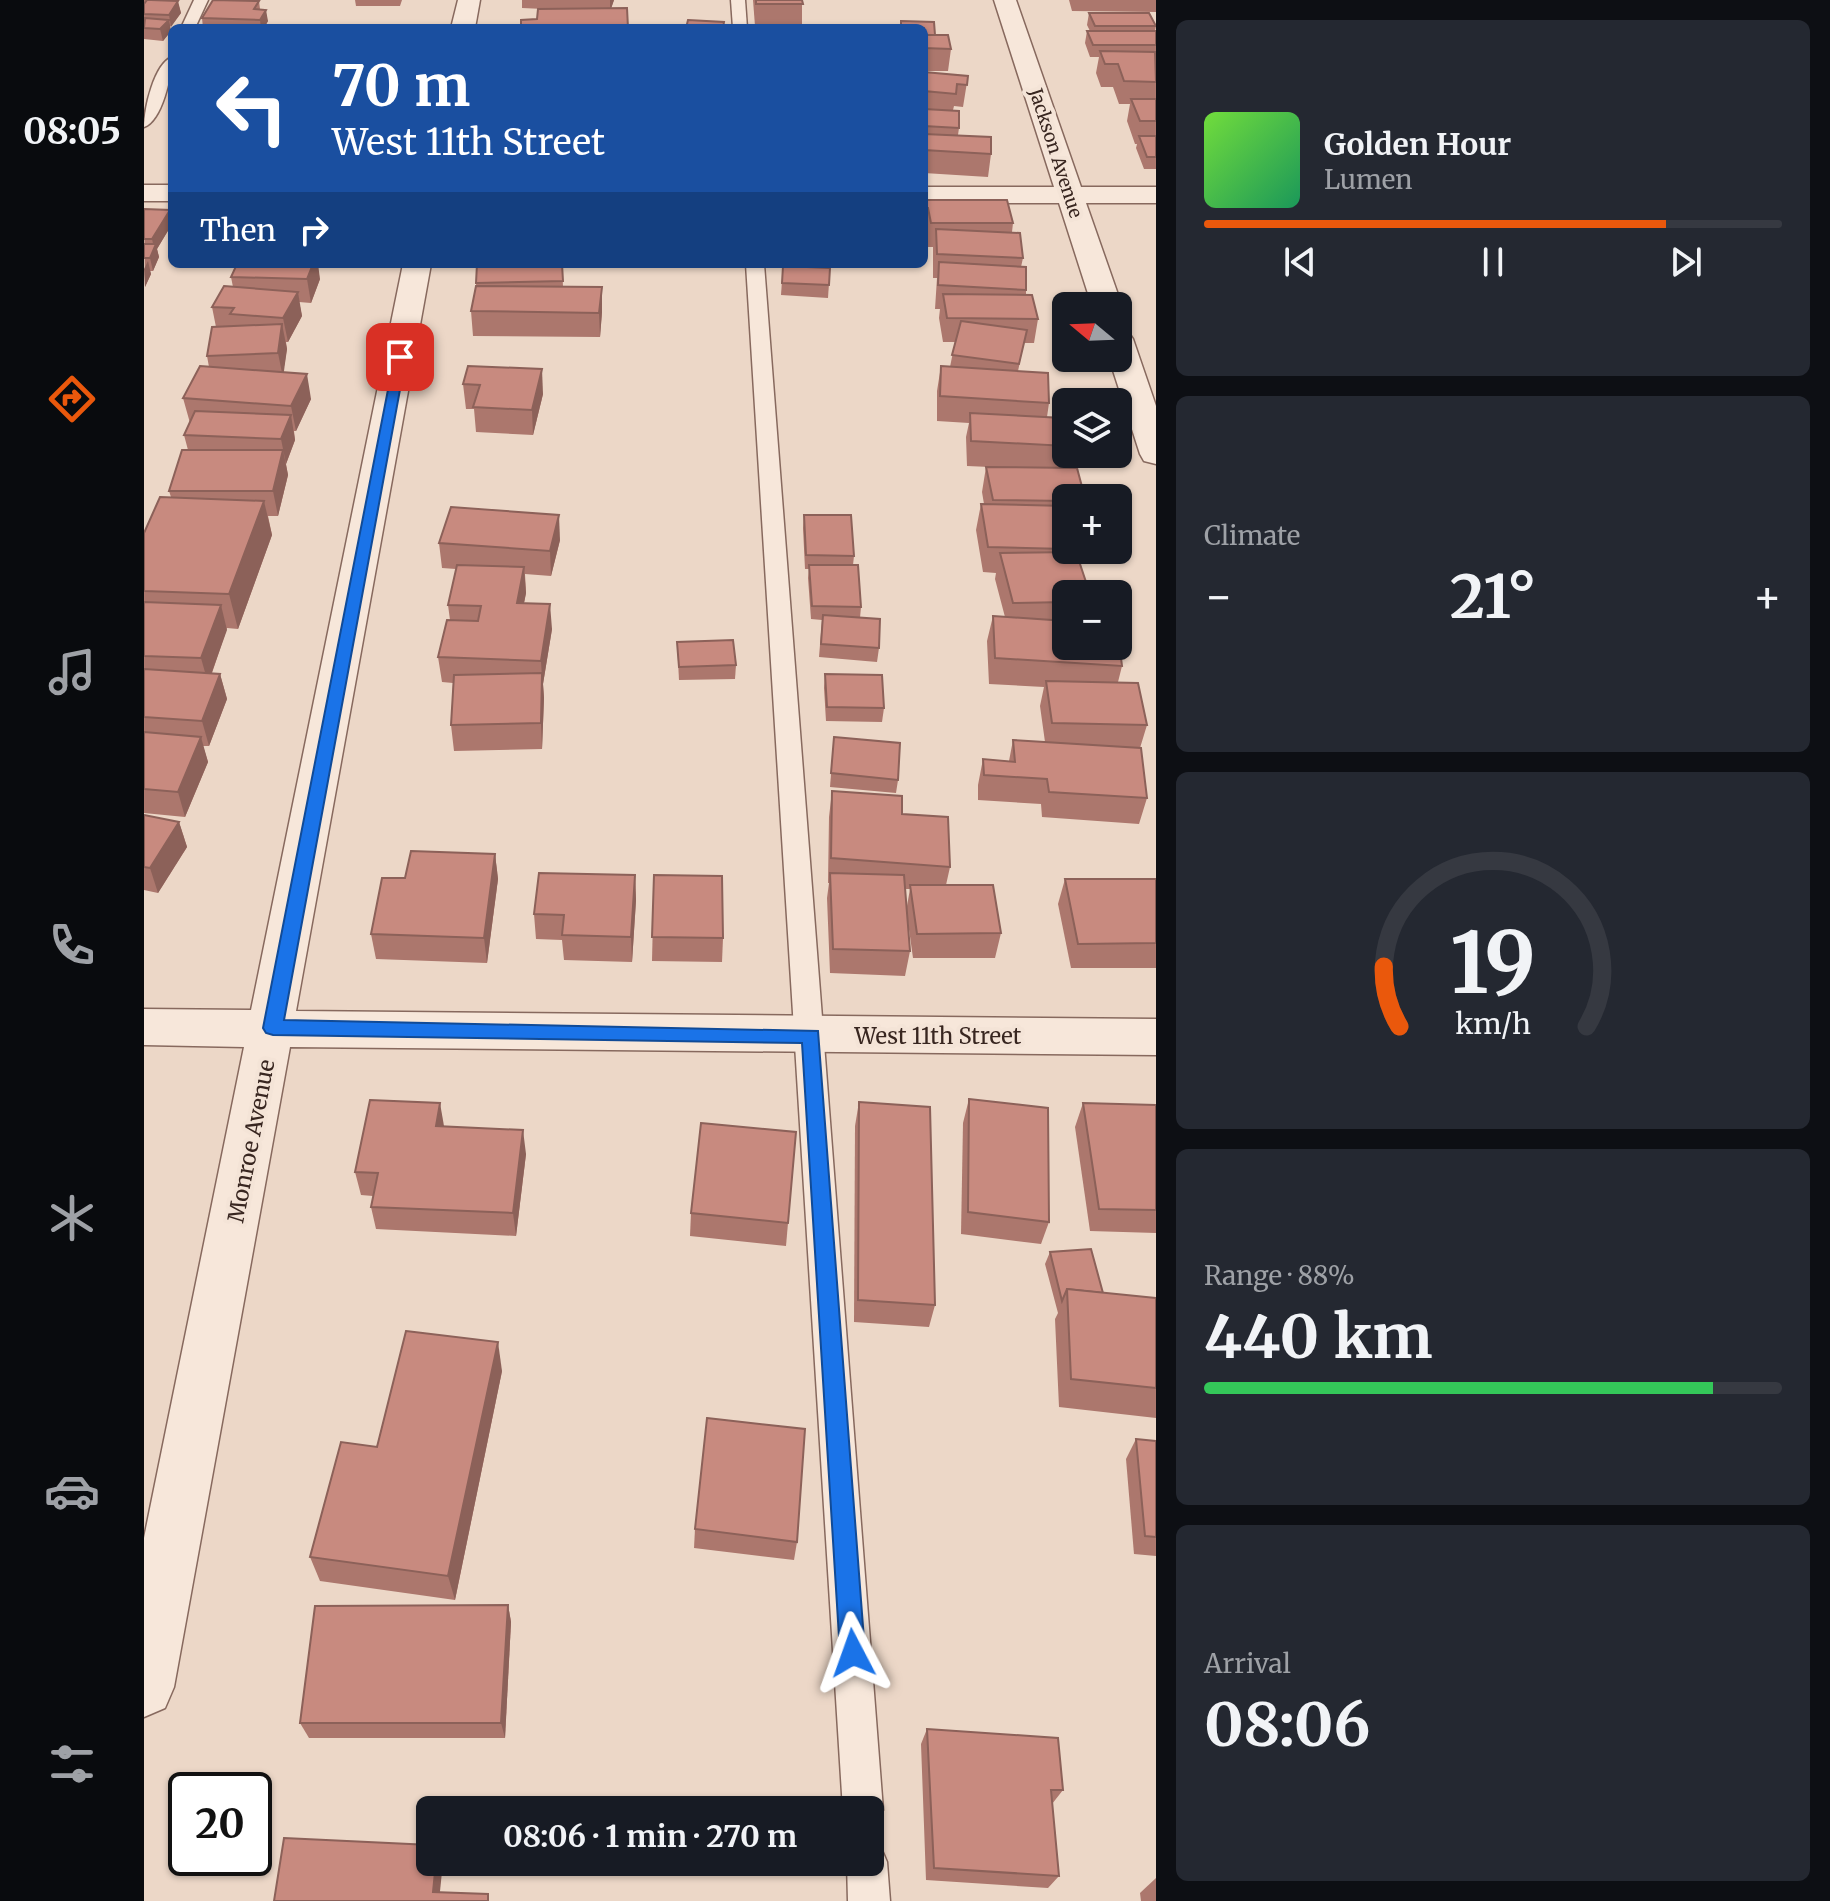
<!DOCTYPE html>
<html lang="en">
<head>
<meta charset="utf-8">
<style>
	:root { --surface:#171b24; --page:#242831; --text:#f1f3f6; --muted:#9ea1a6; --line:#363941; --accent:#ea580c }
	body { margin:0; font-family:Merriweather,serif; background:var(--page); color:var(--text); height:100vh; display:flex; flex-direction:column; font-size:30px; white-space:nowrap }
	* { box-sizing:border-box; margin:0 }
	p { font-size:26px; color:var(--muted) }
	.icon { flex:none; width:44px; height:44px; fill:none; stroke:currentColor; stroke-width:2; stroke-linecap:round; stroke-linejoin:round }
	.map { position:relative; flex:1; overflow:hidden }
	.side { display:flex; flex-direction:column; gap:20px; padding:20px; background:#0d0f14; width:674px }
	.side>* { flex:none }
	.banner { position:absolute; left:24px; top:24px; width:760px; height:244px; border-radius:12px; box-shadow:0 2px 6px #0004; background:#1a4fa0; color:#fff; overflow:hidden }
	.needle { width:52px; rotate:289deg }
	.buttons { position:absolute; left:908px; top:292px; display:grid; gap:16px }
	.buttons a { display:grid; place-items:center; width:80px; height:80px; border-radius:12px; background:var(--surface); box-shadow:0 2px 6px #0004; font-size:40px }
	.speed { position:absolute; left:24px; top:1772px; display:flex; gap:16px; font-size:40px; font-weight:700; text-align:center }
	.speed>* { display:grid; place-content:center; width:104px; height:104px; border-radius:50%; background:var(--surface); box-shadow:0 2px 6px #0004; line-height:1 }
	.speed .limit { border:4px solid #111; border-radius:12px; background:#fff; color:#111 }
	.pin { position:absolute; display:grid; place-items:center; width:68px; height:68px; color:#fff; margin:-34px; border-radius:16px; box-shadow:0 4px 12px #0006 }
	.me { position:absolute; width:88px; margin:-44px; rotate:356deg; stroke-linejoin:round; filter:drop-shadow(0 0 6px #0008) }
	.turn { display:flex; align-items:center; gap:28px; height:168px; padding:0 32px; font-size:36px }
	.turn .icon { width:104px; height:104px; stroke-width:2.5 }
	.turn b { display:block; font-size:56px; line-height:68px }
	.then { display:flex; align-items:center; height:76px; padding:0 32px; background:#0003; gap:16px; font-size:30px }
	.big { font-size:60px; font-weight:700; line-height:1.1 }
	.side .widget { flex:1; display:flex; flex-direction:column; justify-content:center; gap:12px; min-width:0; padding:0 28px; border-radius:12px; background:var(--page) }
	.side .dial { align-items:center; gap:0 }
	.dial svg { height:208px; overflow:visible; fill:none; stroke:var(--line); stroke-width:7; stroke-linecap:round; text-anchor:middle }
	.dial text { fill:var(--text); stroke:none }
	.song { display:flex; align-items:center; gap:24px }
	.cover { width:96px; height:96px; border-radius:12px; background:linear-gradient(135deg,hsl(100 70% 55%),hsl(150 70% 35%)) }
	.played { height:8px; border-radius:4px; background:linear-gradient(90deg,var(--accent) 80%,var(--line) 80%) }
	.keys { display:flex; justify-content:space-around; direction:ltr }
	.heat { display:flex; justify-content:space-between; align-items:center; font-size:44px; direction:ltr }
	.charge { height:12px; border-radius:6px; background:linear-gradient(90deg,#34c759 88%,var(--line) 0) }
	.trip { position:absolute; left:272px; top:1796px; width:468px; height:80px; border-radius:12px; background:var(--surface); box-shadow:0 2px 6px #0004; font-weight:700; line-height:80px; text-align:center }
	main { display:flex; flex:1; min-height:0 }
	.menu { display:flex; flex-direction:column; width:144px; justify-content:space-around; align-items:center; background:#090b0e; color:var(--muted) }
	.menu .icon { width:56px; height:56px }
	.menu .active { color:var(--accent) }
	.menu b { font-size:36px; color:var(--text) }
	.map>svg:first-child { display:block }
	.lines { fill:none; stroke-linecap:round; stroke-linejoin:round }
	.lane-casing { stroke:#87695e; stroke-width:3 }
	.street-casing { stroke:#87695e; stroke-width:3 }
	.lane { fill:#f7e7da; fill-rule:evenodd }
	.street { fill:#f7e7da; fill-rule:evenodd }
	.wall { fill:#ac776d; fill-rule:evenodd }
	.shaded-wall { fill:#8c6159 }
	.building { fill:#c88a7f; stroke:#8c6159; stroke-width:2 }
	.route { fill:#1a73e8; stroke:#114b97; stroke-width:2 }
	.labels { text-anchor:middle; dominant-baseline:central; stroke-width:8; stroke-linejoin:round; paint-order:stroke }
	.far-street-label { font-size:18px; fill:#382620; stroke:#f4e4d7 }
	.street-label { font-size:22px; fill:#382620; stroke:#f4e4d7 }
</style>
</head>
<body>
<main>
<nav class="menu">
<b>08:05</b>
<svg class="icon active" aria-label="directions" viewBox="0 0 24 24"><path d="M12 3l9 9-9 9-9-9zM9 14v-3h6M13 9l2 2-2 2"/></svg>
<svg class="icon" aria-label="music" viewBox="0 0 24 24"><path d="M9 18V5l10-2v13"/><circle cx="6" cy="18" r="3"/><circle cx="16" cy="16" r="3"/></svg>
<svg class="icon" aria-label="phone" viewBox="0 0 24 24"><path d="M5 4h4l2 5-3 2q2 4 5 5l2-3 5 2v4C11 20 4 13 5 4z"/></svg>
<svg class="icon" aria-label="climate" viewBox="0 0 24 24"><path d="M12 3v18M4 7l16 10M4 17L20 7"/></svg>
<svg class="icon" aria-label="car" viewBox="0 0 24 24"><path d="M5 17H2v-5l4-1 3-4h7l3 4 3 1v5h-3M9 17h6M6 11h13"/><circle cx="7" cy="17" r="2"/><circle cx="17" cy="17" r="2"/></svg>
<svg class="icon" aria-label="filters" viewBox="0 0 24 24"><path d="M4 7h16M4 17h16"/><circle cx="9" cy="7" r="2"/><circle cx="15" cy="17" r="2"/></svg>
</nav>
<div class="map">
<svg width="1012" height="1901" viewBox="0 0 1012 1901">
	<rect width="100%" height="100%" fill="#ecd7c7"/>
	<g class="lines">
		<defs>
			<g id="lane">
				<path d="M50 0H64L51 28H37Z"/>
				<path d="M587 0H601L603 28H589Z"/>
				<path d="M28 57C28 75 18 121 0 127 0 109 10 64 28 57Z"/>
				<path d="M602 264H620L739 1810 733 1824 726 1827V1810H699Z"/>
				<path d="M726 1843 737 1848 743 1862 746 1901H704L703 1862H726Z"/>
			</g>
			<g id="street">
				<path d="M314 0H336L331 28H307Z"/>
				<path d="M850 0H872L937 187H1012V203H942L978 306 974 312V306H948L915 203H780V187H910Z"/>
				<rect x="0" y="185" width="28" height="16"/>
				<path d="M259 264H287L152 1011 1012 1019V1055L146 1047 30 1687 21 1708 0 1717V1538L100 1047 0 1045V1009L107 1010Z"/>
				<path d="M974 330 985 333 989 339 1012 406V464L1000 461 996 454 965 358H974Z"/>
			</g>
		</defs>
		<!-- lane casing -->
		<use href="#lane" class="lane-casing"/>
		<!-- street casing -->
		<use href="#street" class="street-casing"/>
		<!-- lane -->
		<use href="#lane" class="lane"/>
		<!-- street -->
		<use href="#street" class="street"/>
	</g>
	<!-- wall -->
	<g class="wall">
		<path d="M0 0H33L37 13 26 27 27 31 19 41 0 39Z"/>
		<path d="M211 0H258L256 6H212Z"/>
		<path d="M378 0H470L467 8 393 19 400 9 378 8Z"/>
		<path d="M609 0H658V26H611Z"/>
		<path d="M925 0H1012V12L928 11Z"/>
		<path d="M115 1 116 9 124 21 120 28H59L58 18Z"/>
		<path d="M945 13 1012 26 1011 31H1012V169H1000L992 148 993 144H991L983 121 986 104H975L969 87H957L952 73 955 57H946L941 43 943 31H946L943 25Z"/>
		<path d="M757 21 790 22 791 35H804L807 49 804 71H780V28H756Z"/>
		<path d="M780 72 824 76 819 107 810 106 809 110 815 128 814 135 847 154 844 177 780 173Z"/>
		<path d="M780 200 869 223 868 232 879 258 877 267 882 290V294L894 319 890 343H880L874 371 905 403 903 417 919 418 922 447 917 468 922 498V550H936V553H932L922 594V646L978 666 974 682 1003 725 996 748 1003 798 995 824 898 817 897 804 834 800V785L839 759 865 761 869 740 901 742 896 706 900 687 845 684 843 641 849 616 861 617 851 579 852 573 839 572 832 530 837 504H840L838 492 842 467H846L823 466 822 437 825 423 793 421V391L797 366 806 367 811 342H799L795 318 796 309H791L793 278H789V247H784L781 232H780Z"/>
		<path d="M0 209 26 210 28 220V224L13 249 15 257 9 271H6L7 274 1 287Z"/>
		<path d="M333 264H418L419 287 458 312 456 337 329 336 327 311 332 286Z"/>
		<path d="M639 266 686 268 684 298 637 295Z"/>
		<path d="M87 277 176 279 167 303 155 302 158 316 144 342H142L143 349 139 372 167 399 152 431H150L151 440 142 464 144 475 134 516H124L128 535 94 629 83 628 68 673 76 674 83 699 65 746H59L64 762 41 817 0 813V533L27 497 25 491 44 450 40 435 46 423 39 398 65 367 63 356 72 327 68 307 89 287Z"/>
		<path d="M324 366 399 394 389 435 332 432 330 409H322L319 384Z"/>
		<path d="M660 515 710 556 709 565 717 607 716 618 735 648 733 662 675 657 678 620 667 619 664 578 665 569H661L659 528Z"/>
		<path d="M416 540 407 576 381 574 382 593 380 603 408 629 399 684 400 698 398 749 310 751 307 725 309 683 298 682 294 657 306 620 304 605 312 569 298 568 295 543Z"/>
		<path d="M533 642 592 665 591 679 535 680Z"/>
		<path d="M681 674 740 708 738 722 682 721 680 688Z"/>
		<path d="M690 737 754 780 752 793 686 787Z"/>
		<path d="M688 791 758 814 806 867 802 885 857 933 851 958H769L764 922 766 951 761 976 686 973 683 898 685 883H684L685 817ZM761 889H766L763 906Z"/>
		<path d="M0 815 35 822 43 847 14 893 0 890Z"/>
		<path d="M351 854 354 879 343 963 232 959 227 934 261 878Z"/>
		<path d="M491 875 492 900 488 962 420 960 418 940 392 939 390 914Z"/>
		<path d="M510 875 579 938 578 962 508 961Z"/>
		<path d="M921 879H1012V968H927L914 904Z"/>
		<path d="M825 1099 905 1222 897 1244 817 1234 819 1123Z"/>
		<path d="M715 1102 791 1305 785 1327 710 1322 711 1126Z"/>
		<path d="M939 1103 1012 1105V1233L946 1231 931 1127Z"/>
		<path d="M300 1127 382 1154 372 1236 232 1229 227 1207 229 1196 217 1195 211 1172Z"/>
		<path d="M547 1213 644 1223 642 1246 546 1236Z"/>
		<path d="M906 1252 959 1293 1012 1298V1418L915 1407 911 1319 914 1313 901 1264Z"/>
		<path d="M358 1371 311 1600 176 1581 166 1557 233 1447Z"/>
		<path d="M992 1439 1012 1441V1556L990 1554 982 1459Z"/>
		<path d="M551 1529 653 1542 650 1560 550 1548Z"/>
		<path d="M364 1605 367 1622 361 1738H165L156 1723Z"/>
		<path d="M783 1729 919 1790 908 1804 915 1876 904 1888 782 1880 777 1744Z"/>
		<path d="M1012 1878V1901H997L996 1893Z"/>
	</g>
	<!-- shaded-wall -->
	<g class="shaded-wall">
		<path d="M466 0H470L466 12Z"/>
		<path d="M34 1 37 13 27 27 25 15Z"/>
		<path d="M122 10 124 21 120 28H117L116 20Z"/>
		<path d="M25 20 27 31 19 41 16 29Z"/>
		<path d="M26 210 28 224 13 249 15 257 9 271 6 258 10 248 8 239Z"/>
		<path d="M4 261 7 274 1 287 0 269Z"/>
		<path d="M164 264H174L176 279 167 303 163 279Z"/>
		<path d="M458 287V312L456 337 455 313Z"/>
		<path d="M154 292 158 316 144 342 139 318Z"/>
		<path d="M138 324 143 349 139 378 134 353Z"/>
		<path d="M398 369 399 394 389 435 388 410Z"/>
		<path d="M163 374 167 399 152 431 147 406Z"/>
		<path d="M147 415 151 440 142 464 137 439Z"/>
		<path d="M139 450 144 475 134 516 129 491Z"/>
		<path d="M120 501 128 535 94 629 85 594Z"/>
		<path d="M415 515 416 540 407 576 406 551Z"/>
		<path d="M380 567 382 593 375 628 373 603Z"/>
		<path d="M406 604 408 629 399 684 400 698 398 749 397 723 398 678 397 661Z"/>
		<path d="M77 605 83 630 64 683 57 658Z"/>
		<path d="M76 674 83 699 65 746 58 721Z"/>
		<path d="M57 737 64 762 41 817 34 792Z"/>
		<path d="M35 822 43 847 14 893 6 868Z"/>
		<path d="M351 854 354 879 343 963 340 938Z"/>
		<path d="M491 875 492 900 488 962 487 937Z"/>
		<path d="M296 1103 300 1126H292Z"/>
		<path d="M379 1130 382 1154 372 1236 369 1213Z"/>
		<path d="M354 1342 358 1371 311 1600 304 1576Z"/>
		<path d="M364 1605 367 1622 361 1738 357 1723Z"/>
		<path d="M292 1862H299L295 1901 289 1892Z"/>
	</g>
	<!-- building -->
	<g class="building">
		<path d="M3 0H7L34 1 25 15 0 14V4Z"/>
		<path d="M69 0 115 1 110 9 122 10 116 20 58 18Z"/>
		<path d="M612 0H658L659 4H612Z"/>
		<path d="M483 8 484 28H377V20L393 19 394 9Z"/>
		<path d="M945 13H1005L1012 26H951Z"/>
		<path d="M1 18 25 20 16 29 0 28Z"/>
		<path d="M544 20 580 22 579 28H542Z"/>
		<path d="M757 21 790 22 791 35H780V28H757Z"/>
		<path d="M943 31H1012V45H949Z"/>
		<path d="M780 35H804L807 49 780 48Z"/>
		<path d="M956 51 1011 52 1012 82 980 81 974 64H961Z"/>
		<path d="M780 72 824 76 823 85 813 84 812 94 780 91Z"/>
		<path d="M987 99H1012V121H996Z"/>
		<path d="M780 109 815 111V128L780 126Z"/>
		<path d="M780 134 847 137V154L780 150Z"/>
		<path d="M995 136H1012V157H1003Z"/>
		<path d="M780 200H863L869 223H787L784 208H780Z"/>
		<path d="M0 209 26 210 8 239H0Z"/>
		<path d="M792 229 876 233 879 258 793 254Z"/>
		<path d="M0 244H12L6 258H0Z"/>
		<path d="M795 262 882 267V290L794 285Z"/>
		<path d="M93 264H169L163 279 87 277Z"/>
		<path d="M333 264H418L419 281 332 283Z"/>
		<path d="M639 266 686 268 685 285 638 283Z"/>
		<path d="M80 286 154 292 139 318 86 314 90 308 68 307Z"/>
		<path d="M332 286 458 287 455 313 327 311Z"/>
		<path d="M799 294 888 295 894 319 803 318Z"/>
		<path d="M817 321 883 330 875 364 808 355Z"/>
		<path d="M138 324 134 353 63 356 68 327Z"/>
		<path d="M56 366 163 374 147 406 39 398Z"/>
		<path d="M324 366 398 369 388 410 329 407 336 385 319 384Z"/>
		<path d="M797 366 904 373 905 403 796 396Z"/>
		<path d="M51 411 147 415 137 439 40 435Z"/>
		<path d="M826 413 919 418 922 446 827 441Z"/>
		<path d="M38 450H139L129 491H25Z"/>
		<path d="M842 467 933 468 941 498H922V501L849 500Z"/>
		<path d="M16 497 120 501 85 594 0 591V533Z"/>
		<path d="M837 504 922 506V549L844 547Z"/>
		<path d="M307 507 415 515 406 551 295 543Z"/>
		<path d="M660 515H707L710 556 662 555Z"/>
		<path d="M932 552 946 594H922V602L869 603 856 553Z"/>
		<path d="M313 565 380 567 373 603 406 604 397 661 294 657 303 620 334 621 337 606 304 605Z"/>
		<path d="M665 565H714L717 607 668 606Z"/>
		<path d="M0 602 77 605 57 658 0 656Z"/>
		<path d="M679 615 736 619 735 648 677 644Z"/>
		<path d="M849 616 922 621V646H974V634L978 666 851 658Z"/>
		<path d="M589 640 592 665 535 667 533 642Z"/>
		<path d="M0 669 76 674 58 721 0 717Z"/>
		<path d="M398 673 397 723 307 725 310 675Z"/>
		<path d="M681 674 738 675 740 708 683 707Z"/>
		<path d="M902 681 994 683 1003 725 908 723Z"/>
		<path d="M0 732 57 737 34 792 0 789Z"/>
		<path d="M690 737 756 743 754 780 687 773Z"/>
		<path d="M869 740 997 748 1003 798 905 792 903 779 840 775 839 759 871 762Z"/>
		<path d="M688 791 758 796V814L804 817 806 867 687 858Z"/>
		<path d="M0 815 35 822 6 868 0 867Z"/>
		<path d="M267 851 351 854 340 938 227 934 238 878H261Z"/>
		<path d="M395 873 491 875 487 937 418 935 420 915 390 914Z"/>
		<path d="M686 873 760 875 766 951 689 949Z"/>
		<path d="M510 875 578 876 579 938 508 937Z"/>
		<path d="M921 879H1012V943L934 944Z"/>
		<path d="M766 885H849L857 933 773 934Z"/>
		<path d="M825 1099 904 1108 905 1222 824 1212Z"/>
		<path d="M226 1100 296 1103 292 1126 379 1130 369 1213 227 1207 234 1173 211 1172Z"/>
		<path d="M715 1102 786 1107 791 1305 714 1300Z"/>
		<path d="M939 1103 1012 1105V1210L955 1209Z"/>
		<path d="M557 1123 652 1132 644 1223 547 1213Z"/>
		<path d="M947 1249 959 1293 923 1289 918 1301 906 1252Z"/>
		<path d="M923 1289 1012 1298V1388L927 1379Z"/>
		<path d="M262 1331 354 1342 304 1576 166 1557 197 1442 233 1447Z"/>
		<path d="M563 1418 661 1429 653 1542 551 1529Z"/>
		<path d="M992 1439 1012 1441V1537L1001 1536Z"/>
		<path d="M364 1605 357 1723H156L171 1606Z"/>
		<path d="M783 1729 914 1738 919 1790H907L915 1876 790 1868Z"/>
		<path d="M140 1838 286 1845V1862H292L289 1892 344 1894V1901H130Z"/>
	</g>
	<!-- route -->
	<path class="route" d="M251 354 262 357 140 1020 674 1031 721 1653 717 1662 709 1665 700 1662 696 1653 658 1043 129 1035 122 1033 119 1028Z"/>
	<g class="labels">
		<!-- far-street labels -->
		<g class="far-street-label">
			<text transform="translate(912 153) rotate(72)">Jackson Avenue</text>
		</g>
		<!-- street labels -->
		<g class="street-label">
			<text x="794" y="1036">West 11th Street</text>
			<text transform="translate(107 1141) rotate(-79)">Monroe Avenue</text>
		</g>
	</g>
</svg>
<div class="buttons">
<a><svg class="needle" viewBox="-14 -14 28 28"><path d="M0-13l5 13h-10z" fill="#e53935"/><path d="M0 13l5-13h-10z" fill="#9ea1a6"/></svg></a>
<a><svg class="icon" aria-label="layers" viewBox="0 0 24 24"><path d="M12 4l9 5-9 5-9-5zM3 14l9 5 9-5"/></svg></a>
<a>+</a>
<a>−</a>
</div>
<div class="speed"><div class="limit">20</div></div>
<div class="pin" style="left:256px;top:357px;background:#d93025"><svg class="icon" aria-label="arrive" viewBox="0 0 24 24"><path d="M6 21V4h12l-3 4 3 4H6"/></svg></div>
<svg class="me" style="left:709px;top:1653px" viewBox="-20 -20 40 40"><path d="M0-17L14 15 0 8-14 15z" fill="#1a73e8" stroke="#fff" stroke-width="4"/></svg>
<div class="trip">08:06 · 1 min · 270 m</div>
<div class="banner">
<div class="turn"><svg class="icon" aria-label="left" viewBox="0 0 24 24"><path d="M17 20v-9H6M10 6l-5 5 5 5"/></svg><div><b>70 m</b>West 11th Street</div></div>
<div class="then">Then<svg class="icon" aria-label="right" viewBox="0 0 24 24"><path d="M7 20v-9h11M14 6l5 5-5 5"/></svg></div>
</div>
</div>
<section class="side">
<div class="widget">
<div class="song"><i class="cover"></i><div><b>Golden Hour</b><p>Lumen</p></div></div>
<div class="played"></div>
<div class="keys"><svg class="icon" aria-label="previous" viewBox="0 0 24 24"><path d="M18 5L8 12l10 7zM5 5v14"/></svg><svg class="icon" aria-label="pause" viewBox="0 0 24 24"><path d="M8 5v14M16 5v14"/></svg><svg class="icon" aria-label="next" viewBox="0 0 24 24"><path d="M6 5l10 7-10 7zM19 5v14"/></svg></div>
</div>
<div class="widget"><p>Climate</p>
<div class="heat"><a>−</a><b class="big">21°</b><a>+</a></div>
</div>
<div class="widget dial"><svg viewBox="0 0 100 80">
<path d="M14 69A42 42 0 1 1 86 69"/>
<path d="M14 69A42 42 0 0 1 8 46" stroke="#ea580c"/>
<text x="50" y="56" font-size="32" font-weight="700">19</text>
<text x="50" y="72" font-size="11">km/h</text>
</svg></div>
<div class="widget"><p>Range · 88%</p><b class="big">440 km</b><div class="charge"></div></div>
<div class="widget"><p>Arrival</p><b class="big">08:06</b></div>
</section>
</main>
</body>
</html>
